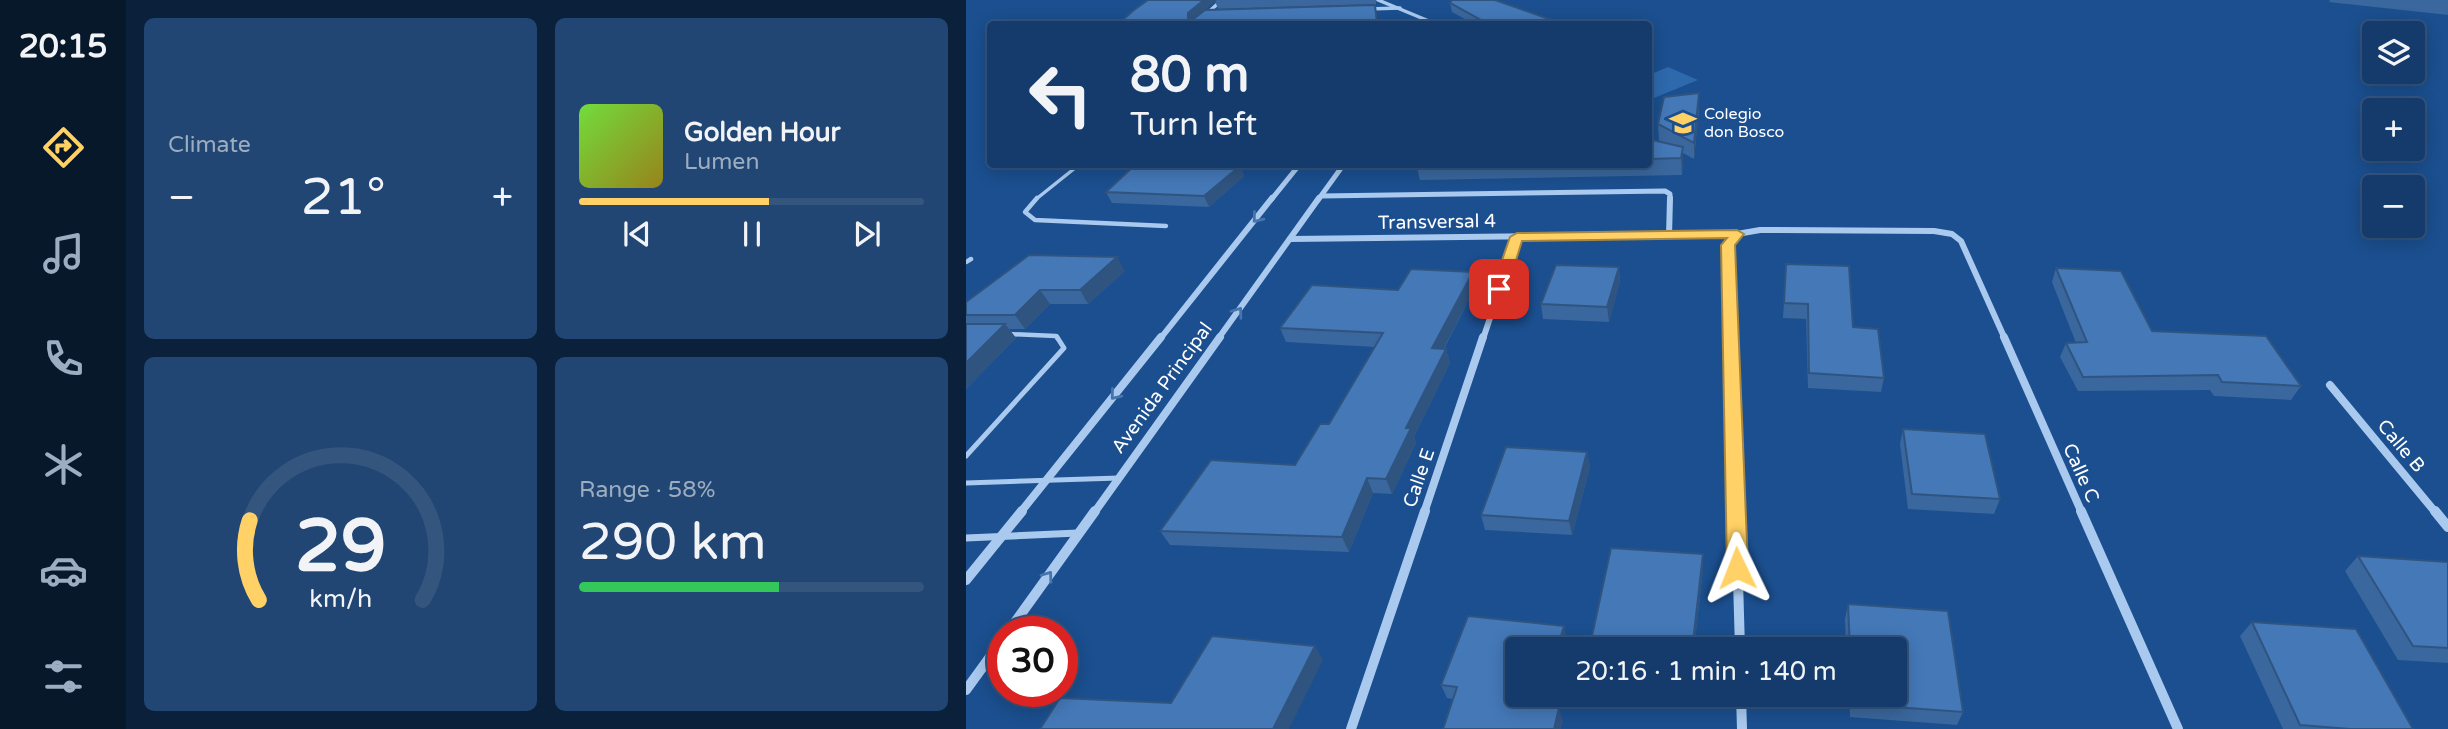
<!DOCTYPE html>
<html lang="en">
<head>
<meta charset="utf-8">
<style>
	:root { --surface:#143b6b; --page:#214673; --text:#f1f3f6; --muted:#9dadc1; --line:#33557e; --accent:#ffd166 }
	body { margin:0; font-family:"Varela Round",sans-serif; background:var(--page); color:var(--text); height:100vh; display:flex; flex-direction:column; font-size:26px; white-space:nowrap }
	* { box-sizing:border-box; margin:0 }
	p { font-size:23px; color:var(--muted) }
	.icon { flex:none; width:38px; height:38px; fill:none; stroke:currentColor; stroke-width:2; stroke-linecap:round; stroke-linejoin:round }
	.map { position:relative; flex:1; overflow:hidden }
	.drawer { display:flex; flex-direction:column; gap:18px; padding:18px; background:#0b203b; width:840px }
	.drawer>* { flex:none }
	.hud { position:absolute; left:21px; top:21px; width:665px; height:147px; border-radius:7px; box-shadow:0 4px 18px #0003,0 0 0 2px var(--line); background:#143b6b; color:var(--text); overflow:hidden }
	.tools { position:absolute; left:1396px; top:21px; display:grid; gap:14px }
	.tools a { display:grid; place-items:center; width:63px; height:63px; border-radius:7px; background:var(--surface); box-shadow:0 4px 18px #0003,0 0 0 2px var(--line); font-size:35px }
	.speed { position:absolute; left:21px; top:616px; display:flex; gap:14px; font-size:35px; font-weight:700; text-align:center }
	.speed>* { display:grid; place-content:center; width:91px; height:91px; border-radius:50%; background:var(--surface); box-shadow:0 4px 18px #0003,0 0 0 2px var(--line); line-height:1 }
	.speed .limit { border:10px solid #d22; background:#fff; color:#111 }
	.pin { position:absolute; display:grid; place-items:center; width:60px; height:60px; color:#fff; margin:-30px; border-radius:14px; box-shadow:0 4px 10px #0006 }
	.me { position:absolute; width:77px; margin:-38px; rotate:358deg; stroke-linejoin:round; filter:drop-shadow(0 0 5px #0008) }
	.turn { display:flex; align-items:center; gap:24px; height:147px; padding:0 28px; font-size:32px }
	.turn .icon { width:91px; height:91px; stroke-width:2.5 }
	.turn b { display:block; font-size:49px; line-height:60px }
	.big { font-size:52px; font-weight:600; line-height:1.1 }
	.drawer .card { flex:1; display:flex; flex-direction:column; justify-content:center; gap:10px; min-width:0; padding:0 24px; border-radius:10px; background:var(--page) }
	.drawer .dial { align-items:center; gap:0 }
	.dial svg { height:182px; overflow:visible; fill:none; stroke:var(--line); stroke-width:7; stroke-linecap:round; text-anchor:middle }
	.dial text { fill:var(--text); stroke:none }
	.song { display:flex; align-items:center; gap:21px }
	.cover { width:84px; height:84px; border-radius:10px; background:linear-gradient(135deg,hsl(100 70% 55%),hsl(50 70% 35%)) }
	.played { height:7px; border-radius:4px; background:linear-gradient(90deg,var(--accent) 55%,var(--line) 55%) }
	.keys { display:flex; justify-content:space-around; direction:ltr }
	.heat { display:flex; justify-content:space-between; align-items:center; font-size:38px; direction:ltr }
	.charge { height:10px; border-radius:5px; background:linear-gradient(90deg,#34c759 58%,var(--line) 0) }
	.drawer .tiles { flex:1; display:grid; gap:18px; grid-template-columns:repeat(2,1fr) }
	.trip { position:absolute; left:539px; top:637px; width:402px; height:70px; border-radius:7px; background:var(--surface); box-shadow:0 4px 18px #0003,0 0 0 2px var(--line); font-weight:600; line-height:70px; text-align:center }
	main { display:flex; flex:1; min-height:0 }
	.tab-bar { display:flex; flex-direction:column; width:126px; justify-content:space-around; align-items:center; background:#08182b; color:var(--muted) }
	.tab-bar .icon { width:49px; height:49px }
	.tab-bar .active { color:var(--accent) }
	.tab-bar b { font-size:32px; color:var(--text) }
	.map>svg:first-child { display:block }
	.green { fill:#2e69ad }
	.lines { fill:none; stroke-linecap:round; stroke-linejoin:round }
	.lane-far3 { stroke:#a9c9ee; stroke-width:3.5 }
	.lane-far2 { stroke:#a9c9ee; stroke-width:4.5 }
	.lane-far1 { stroke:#a9c9ee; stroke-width:5 }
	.lane { stroke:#a9c9ee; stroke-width:7 }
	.street-far4 { stroke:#a9c9ee; stroke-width:3.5 }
	.street-far3 { stroke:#a9c9ee; stroke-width:5 }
	.street-far2 { stroke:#a9c9ee; stroke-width:6 }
	.street-far1 { stroke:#a9c9ee; stroke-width:8 }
	.street { stroke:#a9c9ee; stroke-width:10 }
	.wall { fill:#3a679d }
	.shaded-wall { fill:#305480 }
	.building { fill:#4478b7; stroke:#305480; stroke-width:2 }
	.oneway { stroke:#4674ac }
	.route { fill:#ffd166; stroke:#a68842; stroke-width:2 }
	.labels { text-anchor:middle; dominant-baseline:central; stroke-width:5; stroke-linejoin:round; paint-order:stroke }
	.far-poi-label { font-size:16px; fill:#fff; stroke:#1b4f8f; text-anchor:start }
	.street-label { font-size:19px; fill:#fff; stroke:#1b4f8f }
</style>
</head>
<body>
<main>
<nav class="tab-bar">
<b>20:15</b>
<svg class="icon active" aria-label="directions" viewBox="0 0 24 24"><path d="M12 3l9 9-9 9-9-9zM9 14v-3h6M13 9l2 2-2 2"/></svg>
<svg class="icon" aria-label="music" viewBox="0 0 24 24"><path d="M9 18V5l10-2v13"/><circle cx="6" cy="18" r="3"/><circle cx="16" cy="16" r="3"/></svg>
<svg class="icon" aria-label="phone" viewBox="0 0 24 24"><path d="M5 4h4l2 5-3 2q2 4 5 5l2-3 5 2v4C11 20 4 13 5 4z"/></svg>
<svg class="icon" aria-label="climate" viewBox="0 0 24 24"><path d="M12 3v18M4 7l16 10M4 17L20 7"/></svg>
<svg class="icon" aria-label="car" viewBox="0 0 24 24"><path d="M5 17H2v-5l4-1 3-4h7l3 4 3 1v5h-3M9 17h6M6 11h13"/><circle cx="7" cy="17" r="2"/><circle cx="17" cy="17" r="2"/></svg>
<svg class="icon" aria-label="filters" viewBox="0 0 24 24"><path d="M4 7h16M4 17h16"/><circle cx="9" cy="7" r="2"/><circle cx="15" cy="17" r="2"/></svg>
</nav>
<section class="drawer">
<div class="tiles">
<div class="card"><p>Climate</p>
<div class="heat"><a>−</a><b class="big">21°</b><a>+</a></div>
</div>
<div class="card">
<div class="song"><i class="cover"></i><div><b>Golden Hour</b><p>Lumen</p></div></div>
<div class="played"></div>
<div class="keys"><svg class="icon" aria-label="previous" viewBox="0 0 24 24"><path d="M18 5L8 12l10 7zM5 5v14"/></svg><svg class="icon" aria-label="pause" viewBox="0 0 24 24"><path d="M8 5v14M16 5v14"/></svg><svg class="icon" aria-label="next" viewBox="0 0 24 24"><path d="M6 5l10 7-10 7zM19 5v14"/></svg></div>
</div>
<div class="card dial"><svg viewBox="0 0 100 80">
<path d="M14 69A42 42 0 1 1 86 69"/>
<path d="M14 69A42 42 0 0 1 10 34" stroke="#ffd166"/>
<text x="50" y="56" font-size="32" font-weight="700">29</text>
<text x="50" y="72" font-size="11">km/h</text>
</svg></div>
<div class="card"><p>Range · 58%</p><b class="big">290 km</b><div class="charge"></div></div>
</div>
</section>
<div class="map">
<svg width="1482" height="729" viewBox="0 0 1482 729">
	<rect width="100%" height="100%" fill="#1b4f8f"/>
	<!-- green -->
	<path class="green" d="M702 67 732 80 683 100V75Z"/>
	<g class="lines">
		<!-- lane-far3 -->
		<path class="lane-far3" d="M69 200 114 164"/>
		<!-- lane-far2 -->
		<g class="lane-far2">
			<path d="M71 198 59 212 69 220 200 226"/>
			<path d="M0 262 5 259"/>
			<path d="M42 334 90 336 92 339"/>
		</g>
		<!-- lane-far1 -->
		<g class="lane-far1">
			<path d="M0 456 98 348 91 337"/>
			<path d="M0 483 153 478"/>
		</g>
		<!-- lane -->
		<path class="lane" d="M0 538 112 533"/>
		<!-- street-far4 -->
		<g class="street-far4">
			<path d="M412 0 470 24"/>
			<path d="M402 9 434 8"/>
			<path d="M229 24 256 0"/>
		</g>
		<!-- street-far3 -->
		<g class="street-far3">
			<path d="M355 196 699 191 704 194V200"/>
			<path d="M305 200 334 164"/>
			<path d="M352 200 378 164"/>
		</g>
		<!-- street-far2 -->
		<g class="street-far2">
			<path d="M703 236 704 198"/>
			<path d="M324 239 771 234"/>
			<path d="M194 339 306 198"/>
			<path d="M252 339 353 198"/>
			<path d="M517 339 551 237"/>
			<path d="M765 339 762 245 771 234 794 230 968 231 986 234 995 241 1039 339"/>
		</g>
		<!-- street-far1 -->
		<g class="street-far1">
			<path d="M765 337 770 513"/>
			<path d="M1038 337 1116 513"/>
			<path d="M1364 385 1470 513"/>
			<path d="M54 513 195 337"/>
			<path d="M128 513 254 337"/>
			<path d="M458 513 517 337"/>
		</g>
		<!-- street -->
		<g class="street">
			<path d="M770 511 774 649"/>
			<path d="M1115 511 1212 729"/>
			<path d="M1469 511 1482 527"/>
			<path d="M0 580 56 511"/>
			<path d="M42 632 129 511"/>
			<path d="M0 690 37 639"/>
			<path d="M775 695 776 729"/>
			<path d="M385 729 459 511"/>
		</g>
	</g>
	<!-- wall -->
	<g class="wall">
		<path d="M182 0H410V4L252 9 249 1 239 10 411 13 152 24Z"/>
		<path d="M1364 0H1482V15L1363 2Z"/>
		<path d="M484 3 597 24H508L486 12Z"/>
		<path d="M733 93V109L728 159 717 153 716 175 454 180 450 164H682V139L695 142 693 141 692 124Z"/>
		<path d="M274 166 278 176 243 207 146 203 140 192Z"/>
		<path d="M820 264 887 327 918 378 915 392 842 388 840 319 817 318Z"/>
		<path d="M653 267 654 281 643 322 577 319 575 304Z"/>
		<path d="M1090 268 1186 331 1335 386 1325 400 1248 396 1244 390 1112 391 1094 357 1100 343H1110L1086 282Z"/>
		<path d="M159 271 122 304H84L59 329H43L50 338 0 389V302Z"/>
		<path d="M507 272 510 286 478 349H480L484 363 448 437 450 443 426 494 407 493 383 552 204 545 194 531 329 465 363 424 409 347 320 342 314 328 432 290Z"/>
		<path d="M937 429 1034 499 1028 514 942 509 934 444Z"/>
		<path d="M621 452 624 467 606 535 519 530 515 515Z"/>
		<path d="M737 554V569L728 649H628L626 636Z"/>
		<path d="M1392 556 1482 562V663L1432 660 1379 571Z"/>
		<path d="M882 604 997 712 991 725 884 717 883 695H929V649H880L879 619Z"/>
		<path d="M1286 622 1447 729H1317L1274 636Z"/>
		<path d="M601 640 582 707 597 721 481 698 475 685Z"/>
	</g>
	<!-- shaded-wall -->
	<g class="shaded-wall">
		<path d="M238 0H251L226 21 222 18V13Z"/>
		<path d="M733 93V109L728 159V143Z"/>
		<path d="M717 147V164L716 175 715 158Z"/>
		<path d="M274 166 278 176 243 207 238 196Z"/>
		<path d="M151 257 159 271 122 304 114 290Z"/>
		<path d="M653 267 654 281 643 322 641 307Z"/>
		<path d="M507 272 510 286 470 363 466 348Z"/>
		<path d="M74 290 84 304 59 329 49 315Z"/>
		<path d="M39 324 50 338 0 389V363Z"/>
		<path d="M480 349 484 363 448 437 450 443 426 494 420 479 440 428Z"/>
		<path d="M621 452 624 467 606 535 603 521Z"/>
		<path d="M401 478 407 493 383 552 376 537Z"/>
		<path d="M737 554V569L728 649H727Z"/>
		<path d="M598 626 601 640 599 649H591Z"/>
		<path d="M349 646 357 660 323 729H307Z"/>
		<path d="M578 695H585L578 720 574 706Z"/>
		<path d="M593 708 597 721 595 729H588Z"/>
	</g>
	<!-- building -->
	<g class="building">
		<path d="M182 0H238L222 13V18L226 20 239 10 409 5 411 24H152L168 10Z"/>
		<path d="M486 0H529L597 24H522L484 3Z"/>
		<path d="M733 93 728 143 692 124 698 97Z"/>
		<path d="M682 139 717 147 715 158 682 159Z"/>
		<path d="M170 164H249L274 166 238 196 140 192Z"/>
		<path d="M63 255 151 257 114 290H74L49 315H0V302Z"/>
		<path d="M820 264 883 266 887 327 912 329 918 378 843 373 842 304 818 303Z"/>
		<path d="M590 265 653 267 641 307 575 304Z"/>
		<path d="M1090 268 1155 271 1186 331 1300 336 1335 386 1256 382 1252 375 1117 377 1100 343 1121 342Z"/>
		<path d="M445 269 507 272 466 348 480 349 440 428H445L420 479 401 478 376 537 194 531 245 460 329 465 354 424H363L417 333 314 328 346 285 432 290Z"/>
		<path d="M0 324H39L0 363Z"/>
		<path d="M937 429 1019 434 1034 499 946 494Z"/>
		<path d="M540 447 621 452 603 521 515 515Z"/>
		<path d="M645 548 737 554 727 642 626 636Z"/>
		<path d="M1392 556 1482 562V648L1447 646Z"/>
		<path d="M882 604 982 611 997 712 887 704V695H929V649H884Z"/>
		<path d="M502 616 598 626 591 649H551V695H578L574 706 593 708 588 729H477L491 687 475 685Z"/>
		<path d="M1286 622 1390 629 1447 729H1384L1334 725Z"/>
		<path d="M246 636 349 646 307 729H74L94 698 205 703Z"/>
	</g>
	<!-- one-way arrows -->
	<defs><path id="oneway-chevron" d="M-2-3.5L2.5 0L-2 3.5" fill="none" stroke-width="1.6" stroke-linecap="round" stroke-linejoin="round" transform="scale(1.75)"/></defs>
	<g class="oneway">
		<use href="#oneway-chevron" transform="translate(291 218) rotate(129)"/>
		<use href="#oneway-chevron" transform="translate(272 312) rotate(-54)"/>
		<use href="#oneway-chevron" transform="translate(149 395) rotate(129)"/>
		<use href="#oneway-chevron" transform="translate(82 576) rotate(-54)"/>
	</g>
	<!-- route -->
	<path class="route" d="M771 230 778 234 769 245 782 568 779 574 771 577 764 574 761 568 755 245 761 238 556 241 541 289 533 293 526 289 544 237 551 233Z"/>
	<!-- icons -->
	<defs>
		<symbol id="school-bare" viewBox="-9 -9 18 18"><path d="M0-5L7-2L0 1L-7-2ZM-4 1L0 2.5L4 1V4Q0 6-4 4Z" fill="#ffd166" stroke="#1b4f8f" stroke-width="2.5" paint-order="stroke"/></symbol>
	</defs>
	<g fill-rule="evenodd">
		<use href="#school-bare" x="698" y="104" width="38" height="38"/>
	</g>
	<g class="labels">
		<!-- far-poi labels -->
		<g class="far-poi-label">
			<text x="738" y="114">Colegio<tspan x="738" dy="18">don Bosco</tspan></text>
		</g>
		<!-- street labels -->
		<g class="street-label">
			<text transform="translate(471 222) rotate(-1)">Transversal 4</text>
			<text transform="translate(196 388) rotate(-54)">Avenida Principal</text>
			<text transform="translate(1435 446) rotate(50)">Calle B</text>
			<text transform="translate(1115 473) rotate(66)">Calle C</text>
			<text transform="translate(453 478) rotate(-71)">Calle E</text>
		</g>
	</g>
</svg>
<div class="tools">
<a><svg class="icon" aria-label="layers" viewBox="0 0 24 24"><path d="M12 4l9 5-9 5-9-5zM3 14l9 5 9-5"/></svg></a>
<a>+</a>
<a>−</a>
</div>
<div class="speed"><div class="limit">30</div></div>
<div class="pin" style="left:533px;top:289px;background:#d93025"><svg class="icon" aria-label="arrive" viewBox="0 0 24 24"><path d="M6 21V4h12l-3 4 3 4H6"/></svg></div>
<svg class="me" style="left:771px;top:568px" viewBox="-20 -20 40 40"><path d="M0-17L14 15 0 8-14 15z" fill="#ffd166" stroke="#fff" stroke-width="4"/></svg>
<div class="trip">20:16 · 1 min · 140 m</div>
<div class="hud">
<div class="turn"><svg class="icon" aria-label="left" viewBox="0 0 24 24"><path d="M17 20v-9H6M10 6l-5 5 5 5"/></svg><div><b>80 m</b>Turn left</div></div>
</div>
</div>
</main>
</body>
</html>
